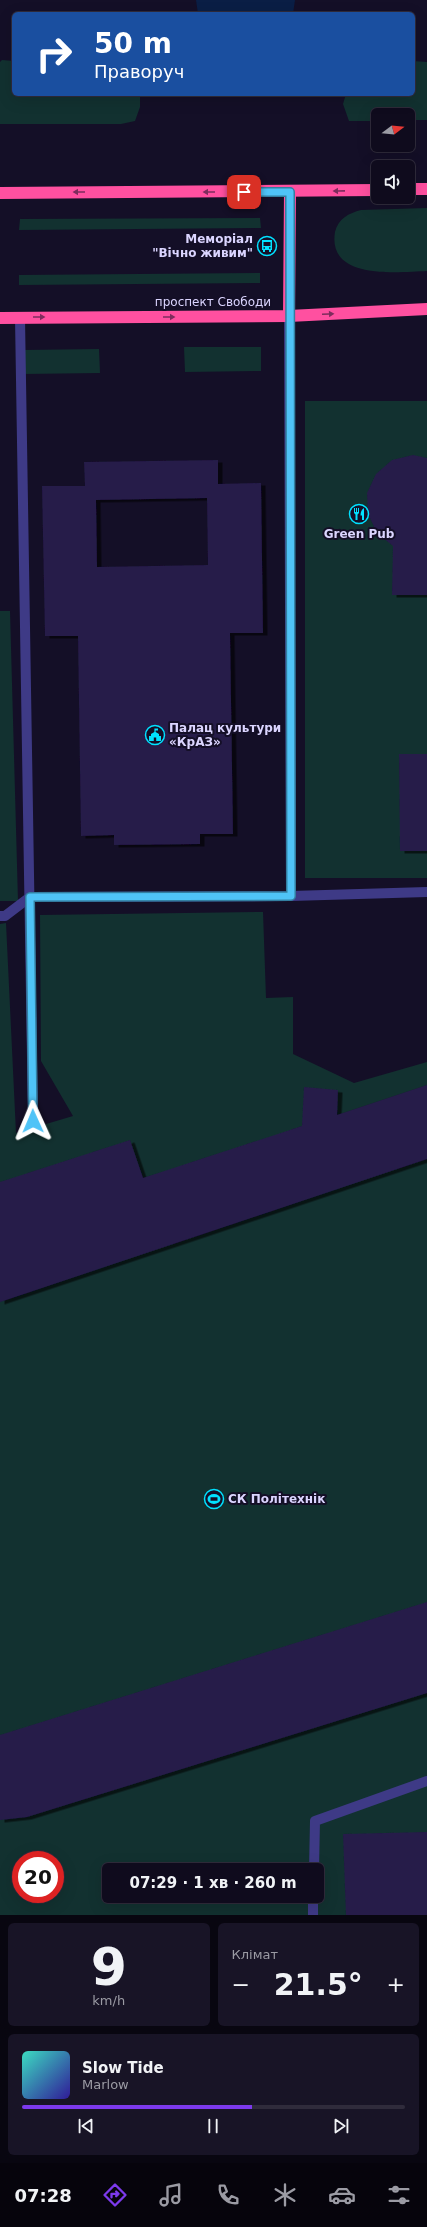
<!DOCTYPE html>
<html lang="uk">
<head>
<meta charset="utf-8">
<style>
	:root { --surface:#0f0b1d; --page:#181426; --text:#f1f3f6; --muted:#9b9ba4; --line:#2f2b3b; --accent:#7c3aed }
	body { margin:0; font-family:"DejaVu Sans",sans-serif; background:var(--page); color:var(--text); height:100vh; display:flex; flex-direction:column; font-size:15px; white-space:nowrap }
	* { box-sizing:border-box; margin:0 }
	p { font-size:13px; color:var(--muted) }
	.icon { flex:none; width:22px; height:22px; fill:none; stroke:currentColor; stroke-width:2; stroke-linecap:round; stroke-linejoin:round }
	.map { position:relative; height:1915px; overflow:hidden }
	.panel { display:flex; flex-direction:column; gap:8px; padding:8px; background:#080610; flex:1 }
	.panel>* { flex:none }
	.hud { position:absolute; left:12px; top:12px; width:403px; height:84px; border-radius:6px; box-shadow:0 4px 16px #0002,0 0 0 1px var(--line); background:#1a4fa0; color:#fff; overflow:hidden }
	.needle { width:26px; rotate:74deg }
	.controls { position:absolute; left:371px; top:108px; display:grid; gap:8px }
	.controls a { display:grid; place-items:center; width:44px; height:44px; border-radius:6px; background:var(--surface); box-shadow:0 4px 16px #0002,0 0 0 1px var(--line); font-size:20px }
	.speed { position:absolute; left:12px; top:1851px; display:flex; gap:8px; font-size:20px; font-weight:700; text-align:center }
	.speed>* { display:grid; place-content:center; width:52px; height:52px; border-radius:50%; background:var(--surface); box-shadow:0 4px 16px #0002,0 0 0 1px var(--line); line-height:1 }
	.speed .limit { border:6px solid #d22; background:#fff; color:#111 }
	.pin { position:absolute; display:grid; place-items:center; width:34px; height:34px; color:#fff; margin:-17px; border-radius:8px; box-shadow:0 2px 6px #0006 }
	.me { position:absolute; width:44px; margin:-22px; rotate:359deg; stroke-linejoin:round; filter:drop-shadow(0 0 3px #0008) }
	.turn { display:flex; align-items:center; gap:14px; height:84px; padding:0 16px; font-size:18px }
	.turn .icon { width:52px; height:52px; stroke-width:2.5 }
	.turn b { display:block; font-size:28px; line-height:34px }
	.big { font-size:30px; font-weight:700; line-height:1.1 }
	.panel .tile { flex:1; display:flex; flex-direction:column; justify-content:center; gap:6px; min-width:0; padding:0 14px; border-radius:6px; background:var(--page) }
	.panel .dial { align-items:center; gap:0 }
	.dial b { font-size:52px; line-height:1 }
	.song { display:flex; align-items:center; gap:12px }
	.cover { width:48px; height:48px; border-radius:6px; background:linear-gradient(135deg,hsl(170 70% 55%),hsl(250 70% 35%)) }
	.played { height:4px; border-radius:2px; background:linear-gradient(90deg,var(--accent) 60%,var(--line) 60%) }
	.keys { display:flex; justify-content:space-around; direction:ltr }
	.heat { display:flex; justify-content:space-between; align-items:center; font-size:22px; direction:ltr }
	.panel .tiles { flex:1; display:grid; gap:8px; grid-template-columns:1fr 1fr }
	.tile:last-child { grid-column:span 2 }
	.trip { position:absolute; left:102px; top:1863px; width:222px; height:40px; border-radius:6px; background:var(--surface); box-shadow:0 4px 16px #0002,0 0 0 1px var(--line); font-weight:700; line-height:40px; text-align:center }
	.tab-bar { display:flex; height:64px; justify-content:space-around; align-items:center; background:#06040c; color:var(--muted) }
	.tab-bar .icon { width:28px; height:28px }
	.tab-bar .on { color:var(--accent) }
	.tab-bar b { font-size:18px; color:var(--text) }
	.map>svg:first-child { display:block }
	.green { fill:#123130; fill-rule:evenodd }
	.water { fill:#0a1e45 }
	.building { fill:#251b48; fill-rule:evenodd; filter:url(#shadow) }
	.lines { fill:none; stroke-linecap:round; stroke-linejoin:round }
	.lane { stroke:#3e3a86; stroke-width:10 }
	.highway { stroke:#ff50a0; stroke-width:12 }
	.oneway { fill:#7e2c5d }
	.route-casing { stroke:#337fa1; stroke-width:10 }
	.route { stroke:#4fc3f7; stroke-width:7 }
	.labels { text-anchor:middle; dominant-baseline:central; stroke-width:4; stroke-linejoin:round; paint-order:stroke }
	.poi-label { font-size:12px; font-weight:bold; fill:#dbd5ff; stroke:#140f27; text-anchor:start }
	.street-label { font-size:12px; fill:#dbd5ff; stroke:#140f27 }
</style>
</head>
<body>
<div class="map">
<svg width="427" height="1915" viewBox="0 0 427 1915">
	<defs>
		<filter id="shadow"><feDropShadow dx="4.5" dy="2.5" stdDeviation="0" flood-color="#0009"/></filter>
	</defs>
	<rect width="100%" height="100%" fill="#140f27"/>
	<!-- green -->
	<g class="green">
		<path d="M2 60 14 61V94H140V107L135 121 121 124H0V62Z"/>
		<path d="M413 61 427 62V120H408V115H378V121H349L343 104 346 94H413Z"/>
		<path d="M427 208V271C399 272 327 281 335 232 338 219 349 213 361 210Z"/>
		<path d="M260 218 261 228 19 230 20 219Z"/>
		<path d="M260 273V283L19 285V275Z"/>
		<path d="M184 347H261V371L185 372Z"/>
		<path d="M99 349 100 373 23 374V350Z"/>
		<rect x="305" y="401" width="122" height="477"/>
		<path d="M0 611H10L18 901H0Z"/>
		<path d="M263 912 266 998 293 997V1054L354 1083 427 1062V1915H0V924L6 923 16 1133 73 1116 41 1061 40 915ZM21 1860H55V1894H21ZM109 1870H317V1896H109Z"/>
	</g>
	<!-- water -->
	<path class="water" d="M196 0H295L293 14H198Z"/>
	<!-- building -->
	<g class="building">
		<path d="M413 455 427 458V595H392L393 546 377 533 368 514 367 493 376 474 392 460Z"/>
		<path d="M218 460V484L261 483 263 633H230L233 834H200V844L114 845V835L81 836 78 636H45L42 486H85L84 462ZM207 498 208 565 97 567 96 500Z"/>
		<path d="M399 754H427V851H400Z"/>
		<path d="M427 1085V1159L0 1302V1182L130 1140 143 1178 302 1126 304 1087 338 1090 337 1115Z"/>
		<path d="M427 1602V1693L27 1817 0 1820V1735Z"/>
		<path d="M427 1832V1915H346L343 1834Z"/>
	</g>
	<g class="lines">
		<!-- lane -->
		<g class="lane">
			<path d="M289 316 291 896"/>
			<path d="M20 318 33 1121"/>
			<path d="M0 916H5L30 897 291 896 427 892"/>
			<path d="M314 1870 315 1821 427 1781"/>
			<path d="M313 1915V1896"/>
		</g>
		<!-- highway -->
		<g class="highway">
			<path d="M408 189H427"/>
			<path d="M0 193 378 190"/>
			<path d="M289 316 290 192"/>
			<path d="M0 318 289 316 427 309"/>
		</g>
	</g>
	<!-- one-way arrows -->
	<defs><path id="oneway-solid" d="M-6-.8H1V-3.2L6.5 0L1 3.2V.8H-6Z"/></defs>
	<g class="oneway">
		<use href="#oneway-solid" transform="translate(339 191) rotate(179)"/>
		<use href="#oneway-solid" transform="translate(79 192) rotate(180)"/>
		<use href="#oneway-solid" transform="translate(209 192) rotate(180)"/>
		<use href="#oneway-solid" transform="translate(328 314) rotate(-3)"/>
		<use href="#oneway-solid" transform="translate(39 317)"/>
		<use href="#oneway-solid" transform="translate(169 317)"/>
	</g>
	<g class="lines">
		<defs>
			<path id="route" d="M33 1121 30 897 291 896 290 192H244"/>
		</defs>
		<!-- route casing -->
		<use href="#route" class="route-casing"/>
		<!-- route -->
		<use href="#route" class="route"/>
	</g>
	<!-- icons -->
	<defs>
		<symbol id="bus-ring" viewBox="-11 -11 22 22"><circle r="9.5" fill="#140f27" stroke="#01e1ff" stroke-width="1.5"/><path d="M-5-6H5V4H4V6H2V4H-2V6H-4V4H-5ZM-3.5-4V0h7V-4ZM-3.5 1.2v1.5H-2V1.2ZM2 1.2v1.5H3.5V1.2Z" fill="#01e1ff"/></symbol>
		<symbol id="restaurant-ring" viewBox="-11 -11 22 22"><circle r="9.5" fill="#140f27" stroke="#01e1ff" stroke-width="1.5"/><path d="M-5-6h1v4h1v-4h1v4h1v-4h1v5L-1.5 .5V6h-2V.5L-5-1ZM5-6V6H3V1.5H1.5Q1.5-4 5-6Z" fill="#01e1ff"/></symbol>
		<symbol id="civic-ring" viewBox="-11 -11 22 22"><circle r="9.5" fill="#140f27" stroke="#01e1ff" stroke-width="1.5"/><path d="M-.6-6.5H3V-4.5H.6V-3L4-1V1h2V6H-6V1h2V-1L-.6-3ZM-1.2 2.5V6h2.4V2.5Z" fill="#01e1ff"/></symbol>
		<symbol id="stadium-ring" viewBox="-11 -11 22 22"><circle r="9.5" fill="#140f27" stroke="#01e1ff" stroke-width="1.5"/><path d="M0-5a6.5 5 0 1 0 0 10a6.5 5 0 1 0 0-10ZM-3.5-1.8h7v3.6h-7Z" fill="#01e1ff"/></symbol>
	</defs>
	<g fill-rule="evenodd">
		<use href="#bus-ring" x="256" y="235" width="22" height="22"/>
		<use href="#restaurant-ring" x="348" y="503" width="22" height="22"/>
		<use href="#civic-ring" x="144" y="724" width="22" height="22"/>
		<use href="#stadium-ring" x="203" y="1488" width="22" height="22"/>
	</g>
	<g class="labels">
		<!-- poi labels -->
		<g class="poi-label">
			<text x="253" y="239" text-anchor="end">Меморіал<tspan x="253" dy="14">"Вічно живим"</tspan></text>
			<text x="359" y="534" text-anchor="middle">Green Pub</text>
			<text x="169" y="728">Палац культури<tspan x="169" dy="14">«КрАЗ»</tspan></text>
			<text x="228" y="1499">СК Політехнік</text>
		</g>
		<!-- street labels -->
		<g class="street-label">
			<text x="213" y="302">проспект Свободи</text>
		</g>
	</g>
</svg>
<div class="controls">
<a><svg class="needle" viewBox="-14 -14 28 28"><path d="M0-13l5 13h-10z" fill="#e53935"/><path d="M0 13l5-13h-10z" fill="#9b9ba4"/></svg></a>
<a><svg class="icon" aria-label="sound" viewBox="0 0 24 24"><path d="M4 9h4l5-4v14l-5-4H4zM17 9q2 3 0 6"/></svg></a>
</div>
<div class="speed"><div class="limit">20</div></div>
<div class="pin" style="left:244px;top:192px;background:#d93025"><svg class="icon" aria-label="arrive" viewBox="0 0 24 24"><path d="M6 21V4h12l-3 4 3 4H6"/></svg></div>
<svg class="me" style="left:33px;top:1121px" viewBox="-20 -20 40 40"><path d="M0-17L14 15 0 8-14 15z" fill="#4fc3f7" stroke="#fff" stroke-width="4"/></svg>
<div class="trip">07:29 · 1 хв · 260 m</div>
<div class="hud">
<div class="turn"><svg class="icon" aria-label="right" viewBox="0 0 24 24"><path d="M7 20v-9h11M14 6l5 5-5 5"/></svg><div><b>50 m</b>Праворуч</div></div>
</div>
</div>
<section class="panel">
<div class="tiles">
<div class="tile dial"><b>9</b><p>km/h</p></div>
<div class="tile"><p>Клімат</p>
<div class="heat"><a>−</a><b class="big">21.5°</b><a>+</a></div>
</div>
<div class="tile">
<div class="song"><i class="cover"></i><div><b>Slow Tide</b><p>Marlow</p></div></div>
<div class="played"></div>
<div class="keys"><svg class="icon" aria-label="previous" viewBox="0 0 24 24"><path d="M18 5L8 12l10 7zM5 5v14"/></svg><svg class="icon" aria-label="pause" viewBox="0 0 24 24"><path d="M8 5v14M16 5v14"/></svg><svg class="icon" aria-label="next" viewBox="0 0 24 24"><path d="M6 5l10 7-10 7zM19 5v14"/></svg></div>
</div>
</div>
</section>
<nav class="tab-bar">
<b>07:28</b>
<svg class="icon on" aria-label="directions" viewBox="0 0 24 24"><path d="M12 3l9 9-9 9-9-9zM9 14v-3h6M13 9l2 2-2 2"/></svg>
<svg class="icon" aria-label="music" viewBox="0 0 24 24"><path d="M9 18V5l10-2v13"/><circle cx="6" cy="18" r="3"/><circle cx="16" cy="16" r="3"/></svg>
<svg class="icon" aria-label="phone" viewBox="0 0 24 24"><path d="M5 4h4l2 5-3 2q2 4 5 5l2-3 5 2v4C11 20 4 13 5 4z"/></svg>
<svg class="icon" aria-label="climate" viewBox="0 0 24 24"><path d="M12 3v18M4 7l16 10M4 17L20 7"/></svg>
<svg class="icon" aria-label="car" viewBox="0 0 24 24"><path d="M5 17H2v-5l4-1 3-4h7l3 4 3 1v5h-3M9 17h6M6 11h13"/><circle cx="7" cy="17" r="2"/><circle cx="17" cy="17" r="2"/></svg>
<svg class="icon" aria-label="filters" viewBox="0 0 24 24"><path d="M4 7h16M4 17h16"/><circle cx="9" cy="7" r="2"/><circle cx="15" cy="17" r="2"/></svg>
</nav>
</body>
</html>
